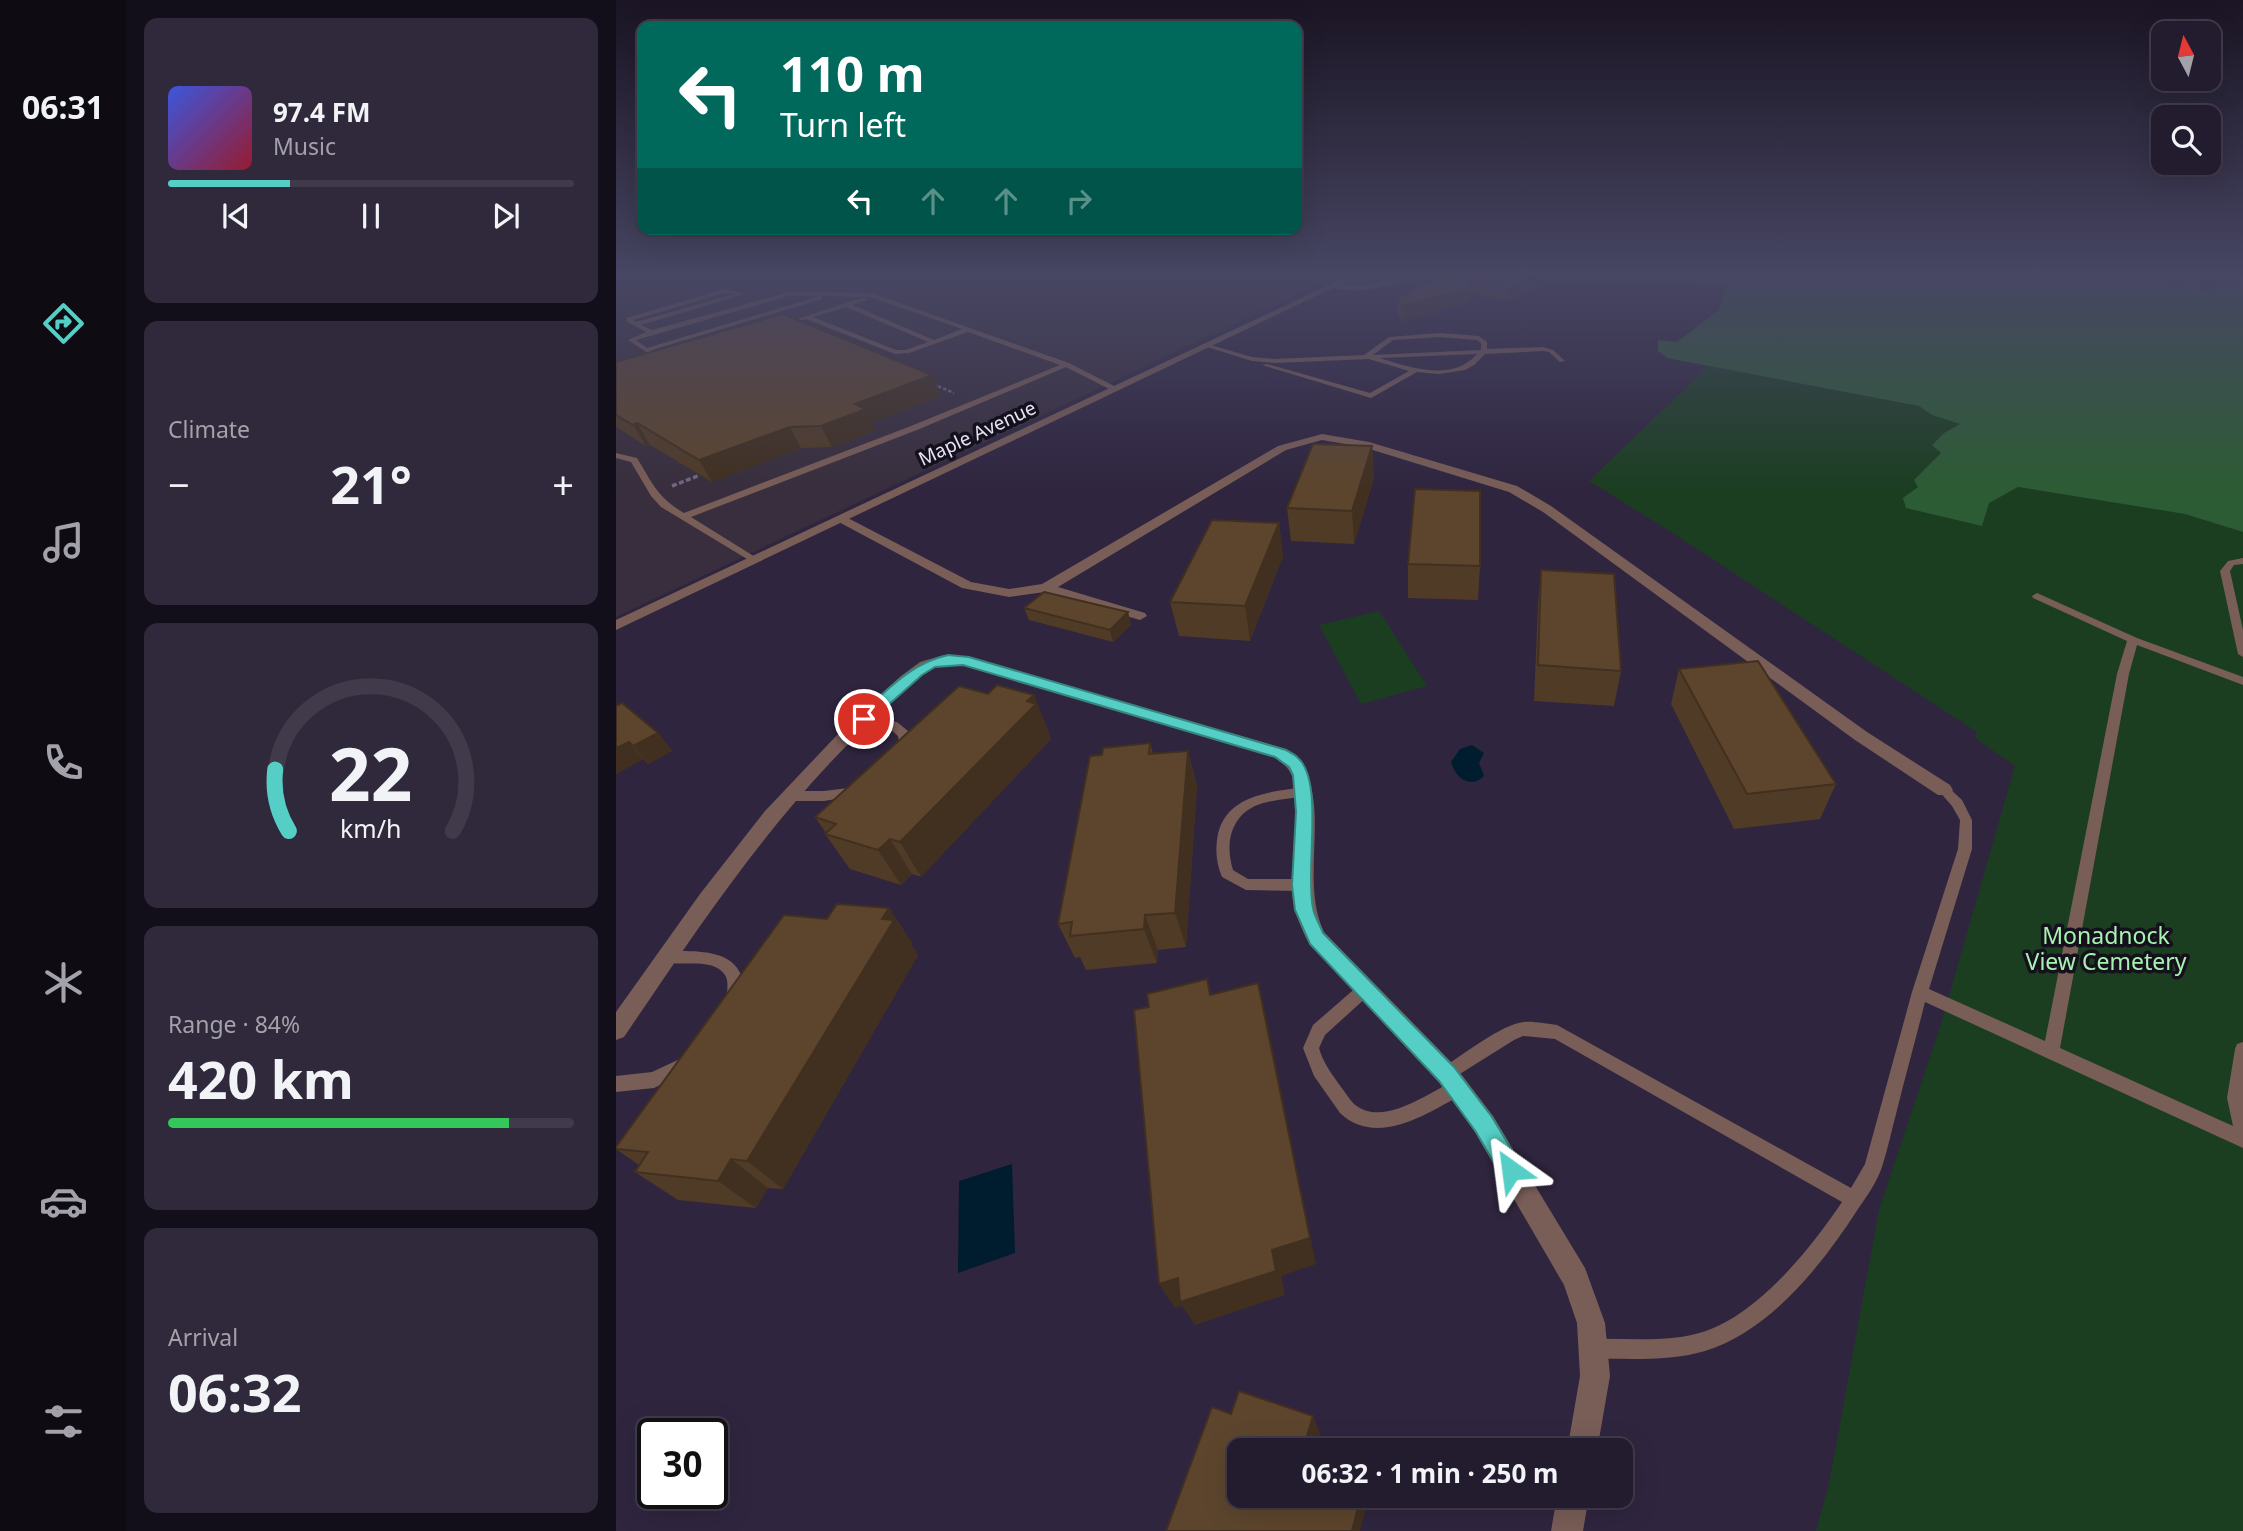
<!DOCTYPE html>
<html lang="en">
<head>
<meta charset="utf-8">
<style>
	:root { --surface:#231c2f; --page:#2f293b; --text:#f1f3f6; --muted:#a3a1aa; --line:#403a4b; --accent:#55cec5 }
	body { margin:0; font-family:"Noto Sans",sans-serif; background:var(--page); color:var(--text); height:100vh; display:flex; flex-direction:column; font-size:26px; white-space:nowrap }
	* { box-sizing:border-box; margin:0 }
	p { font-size:23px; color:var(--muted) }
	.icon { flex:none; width:38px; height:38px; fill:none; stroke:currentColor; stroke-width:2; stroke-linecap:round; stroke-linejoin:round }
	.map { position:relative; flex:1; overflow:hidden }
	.sheet { display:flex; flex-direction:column; gap:18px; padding:18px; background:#130f1a; width:490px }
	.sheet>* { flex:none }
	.guide { position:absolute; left:21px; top:21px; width:665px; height:214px; border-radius:14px; box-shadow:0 7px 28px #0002,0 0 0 2px var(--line); background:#00695c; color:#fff; overflow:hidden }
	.needle { width:46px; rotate:353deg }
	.tools { position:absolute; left:1535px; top:21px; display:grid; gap:14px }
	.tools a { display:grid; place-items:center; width:70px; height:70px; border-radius:14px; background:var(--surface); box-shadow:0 7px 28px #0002,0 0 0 2px var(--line); font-size:35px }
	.speed { position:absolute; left:21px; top:1418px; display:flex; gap:14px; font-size:35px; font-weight:700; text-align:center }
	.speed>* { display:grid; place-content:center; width:91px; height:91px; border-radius:50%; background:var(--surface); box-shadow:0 7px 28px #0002,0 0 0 2px var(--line); line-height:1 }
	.speed .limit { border:4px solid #111; border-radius:10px; background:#fff; color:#111 }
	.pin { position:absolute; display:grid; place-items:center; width:60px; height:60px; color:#fff; margin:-30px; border:4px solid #fff; border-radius:50%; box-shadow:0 2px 7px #0007 }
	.me { position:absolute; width:77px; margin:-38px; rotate:329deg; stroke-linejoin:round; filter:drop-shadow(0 0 5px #0008) }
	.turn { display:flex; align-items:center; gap:24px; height:147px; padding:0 28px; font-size:32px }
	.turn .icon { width:91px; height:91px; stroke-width:2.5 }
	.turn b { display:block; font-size:49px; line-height:60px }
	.lanes { display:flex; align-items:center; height:66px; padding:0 28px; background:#0003; justify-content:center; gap:35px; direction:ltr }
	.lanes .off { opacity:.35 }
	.big { font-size:52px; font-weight:700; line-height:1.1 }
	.sheet .tile { flex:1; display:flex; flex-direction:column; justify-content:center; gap:10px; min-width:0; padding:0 24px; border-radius:14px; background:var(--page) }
	.sheet .dial { align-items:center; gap:0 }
	.dial svg { height:182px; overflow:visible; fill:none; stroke:var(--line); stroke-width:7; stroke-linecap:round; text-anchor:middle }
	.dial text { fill:var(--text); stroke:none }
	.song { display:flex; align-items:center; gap:21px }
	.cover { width:84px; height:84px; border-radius:10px; background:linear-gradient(135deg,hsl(230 70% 55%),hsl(350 70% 35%)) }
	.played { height:7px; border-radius:4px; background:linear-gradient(90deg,var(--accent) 30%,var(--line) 30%) }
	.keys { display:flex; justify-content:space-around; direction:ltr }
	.heat { display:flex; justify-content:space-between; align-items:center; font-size:38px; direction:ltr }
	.charge { height:10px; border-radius:5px; background:linear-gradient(90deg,#34c759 84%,var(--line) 0) }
	.trip { position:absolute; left:611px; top:1438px; width:406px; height:70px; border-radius:14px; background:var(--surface); box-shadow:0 7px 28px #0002,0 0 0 2px var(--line); font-weight:700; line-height:70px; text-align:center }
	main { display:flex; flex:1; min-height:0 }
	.tabs { display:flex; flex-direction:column; width:126px; justify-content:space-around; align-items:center; background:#0e0b13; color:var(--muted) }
	.tabs .icon { width:49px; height:49px }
	.tabs .selected { color:var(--accent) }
	.tabs b { font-size:32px; color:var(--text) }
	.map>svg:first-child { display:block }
	.industrial { fill:#382e3d }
	.green { fill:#1b3e21 }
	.forest { fill:#2c5c34 }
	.water { fill:#001c2f }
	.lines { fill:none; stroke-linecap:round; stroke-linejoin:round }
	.path-far1 { stroke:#70687f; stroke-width:2.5; stroke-dasharray:3.5 2; stroke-linecap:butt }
	.path { stroke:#70687f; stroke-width:3.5; stroke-dasharray:5 2.5; stroke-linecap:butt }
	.service { fill:#795d57; fill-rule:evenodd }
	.minor { fill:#795d57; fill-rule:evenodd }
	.tertiary { fill:#795d57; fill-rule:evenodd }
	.trunk { fill:#d6988a; fill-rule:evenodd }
	.wall { fill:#503b27 }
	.shaded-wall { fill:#413020 }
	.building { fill:#5d452d; stroke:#413020; stroke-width:2 }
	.route { fill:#55cec5; stroke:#378680; stroke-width:2 }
	.labels { text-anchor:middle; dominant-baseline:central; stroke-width:7; stroke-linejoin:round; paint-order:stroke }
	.far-street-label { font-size:19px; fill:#e7e2f3; stroke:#15111c }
	.park-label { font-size:23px; fill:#a8f2b1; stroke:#15111c }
</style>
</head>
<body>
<main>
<nav class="tabs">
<b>06:31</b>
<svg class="icon selected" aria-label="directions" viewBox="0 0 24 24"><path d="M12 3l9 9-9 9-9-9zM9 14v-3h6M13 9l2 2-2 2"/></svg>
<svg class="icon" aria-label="music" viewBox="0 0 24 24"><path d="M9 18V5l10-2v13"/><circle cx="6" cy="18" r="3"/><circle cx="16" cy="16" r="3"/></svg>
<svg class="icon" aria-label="phone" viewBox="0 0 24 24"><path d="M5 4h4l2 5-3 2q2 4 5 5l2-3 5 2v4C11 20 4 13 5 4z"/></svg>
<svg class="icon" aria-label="climate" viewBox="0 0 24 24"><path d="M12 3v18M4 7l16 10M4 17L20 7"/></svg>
<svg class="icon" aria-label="car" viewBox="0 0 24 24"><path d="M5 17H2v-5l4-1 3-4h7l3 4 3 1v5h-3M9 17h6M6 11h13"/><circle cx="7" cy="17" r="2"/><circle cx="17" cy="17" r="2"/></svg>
<svg class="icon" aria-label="filters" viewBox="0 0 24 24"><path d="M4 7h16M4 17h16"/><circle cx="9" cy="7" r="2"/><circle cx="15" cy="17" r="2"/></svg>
</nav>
<section class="sheet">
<div class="tile">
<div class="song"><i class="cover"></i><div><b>97.4 FM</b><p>Music</p></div></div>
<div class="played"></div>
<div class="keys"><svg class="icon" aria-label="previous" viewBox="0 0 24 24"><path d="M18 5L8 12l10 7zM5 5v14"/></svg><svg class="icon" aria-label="pause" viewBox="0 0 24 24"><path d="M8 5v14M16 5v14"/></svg><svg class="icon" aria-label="next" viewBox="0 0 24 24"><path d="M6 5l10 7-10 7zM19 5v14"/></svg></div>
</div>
<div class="tile"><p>Climate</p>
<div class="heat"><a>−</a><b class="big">21°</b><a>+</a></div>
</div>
<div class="tile dial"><svg viewBox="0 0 100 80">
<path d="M14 69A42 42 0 1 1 86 69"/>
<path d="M14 69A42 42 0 0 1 8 42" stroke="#55cec5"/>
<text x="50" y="56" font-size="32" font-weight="700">22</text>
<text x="50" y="72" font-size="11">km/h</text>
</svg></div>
<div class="tile"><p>Range · 84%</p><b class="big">420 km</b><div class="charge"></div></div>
<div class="tile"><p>Arrival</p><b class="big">06:32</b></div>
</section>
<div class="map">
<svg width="1627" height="1531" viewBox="0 0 1627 1531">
	<rect width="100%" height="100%" fill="#2f253f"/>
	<!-- industrial -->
	<path class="industrial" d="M0 276H720L0 617Z"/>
	<!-- green -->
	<g class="green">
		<path d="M1092 366 1303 406 1316 415 1345 424 1328 433 1317 444 1326 453 1298 480 1372 503 1402 487 1569 514 1627 532V1531H1200L1213 1484 1263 1210 1324 1027 1399 766 1359 738 1361 732 1052 530 973 481Z"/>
		<path d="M763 611 811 686 745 704 703 625Z"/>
	</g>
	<!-- forest -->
	<path class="forest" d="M1051 276H1544L1555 282 1587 280 1583 285 1590 291 1610 282 1627 281V532L1569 514 1402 487 1373 503 1366 526 1290 508 1287 498 1302 487 1298 480 1325 453 1316 445 1328 433 1344 424 1316 415 1303 406 1051 358 1042 351V340L1061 342 1103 310 1110 286Z"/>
	<!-- water -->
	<g class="water">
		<path d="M856 745 868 753 863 763 868 776C854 790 839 777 835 762L844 749Z"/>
		<path d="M396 1164 399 1253 342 1273 343 1181Z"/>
	</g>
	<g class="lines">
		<!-- path-far1 -->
		<path class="path-far1" d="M317 384 338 393"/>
		<!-- path -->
		<path class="path" d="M56 486 84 475"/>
		<!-- service -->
		<g class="service">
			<path d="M785 276H792C771 289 735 295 712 286L715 284 754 285Z"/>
			<path d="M109 289 129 294 25 325 36 330 173 292 255 293 453 363 504 389 497 391 450 367 301 430 75 517 144 560 139 563 136 562 45 507 35 496 15 462 0 458V453L21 458C37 484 41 497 68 513L295 426 444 365 352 332 293 353 279 354 190 319 166 327 163 325 249 297 251 300 236 305 318 340 346 329 254 297 204 296 206 299 36 350 49 360V362L47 363 12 340 30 332 12 322 10 318ZM109 293 118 294 20 322 17 320ZM173 296H204L31 348 20 340ZM230 307 312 342 290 350H280L197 317Z"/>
			<path d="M824 333 863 336 871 342V349L927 347 937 350 949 361 944 362 933 352 927 351 869 354 858 365 849 370 823 374 801 372 755 398 646 365 651 364 754 393 793 371 753 359 659 363 636 361 588 346 591 344 636 357 659 359 748 355 773 337ZM824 337 861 340 865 343V350L757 355 777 340ZM861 354C837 382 795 368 764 358Z"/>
			<path d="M1627 558V564L1618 565 1614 571 1627 630V657L1622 654 1604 571 1612 561Z"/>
			<path d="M1421 593 1521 638 1627 677V685L1521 645 1513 674 1444 1048 1617 1126 1611 1098 1619 1049 1621 1044 1627 1042V1148L1309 1002C1300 1038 1290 1074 1281 1110 1276 1129 1272 1148 1266 1167 1261 1182 1251 1196 1242 1209 1206 1265 1155 1330 1089 1351 1053 1362 1013 1358 977 1359L970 1356 967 1349 970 1342 977 1339C1013 1338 1055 1343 1090 1331 1144 1312 1195 1248 1226 1202L939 1039 907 1036 898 1040 831 1082 825 1079 823 1074 825 1069C845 1056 886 1024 908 1022 918 1021 931 1024 941 1025L1235 1188 1249 1164 1296 992 1342 849 1344 820 1336 806 1322 790 1328 785 1332 787 1346 800 1356 820V849L1313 989 1429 1041 1501 674 1511 641 1417 598 1416 596Z"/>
			<path d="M248 714 281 722 292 731 295 749 293 752H285L282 736 273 728 244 721 242 718Z"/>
			<path d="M240 787 244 789 246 792 244 795 208 801H174L170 799 168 796 170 793 174 791H208Z"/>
			<path d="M687 787 691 789 693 792 691 795C677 799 662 799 647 803 616 812 608 841 617 870L632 879H685L690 881 692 885 690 889 685 891 630 890 606 877C600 863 599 849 602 834 611 795 654 792 687 787Z"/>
			<path d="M51 951C75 951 115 948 125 975 128 984 127 993 123 1002L118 1004 113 1002C109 993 114 983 109 975 96 956 64 968 46 961L44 957 46 953Z"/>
			<path d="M748 983 753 985 756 990 753 995 709 1035 703 1048C707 1063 716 1074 725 1087 729 1092 733 1099 738 1104 768 1129 813 1091 841 1080L847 1082 849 1088 847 1094C812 1113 761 1148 724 1113L698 1076 687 1048 697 1025 743 985Z"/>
			<path d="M66 1058 72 1061 74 1066 72 1071 38 1088 0 1092V1076L36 1072Z"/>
		</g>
		<!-- minor -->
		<g class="minor">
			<path d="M706 434 753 442 901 486 935 506 1251 732 1334 785 1337 790 1334 795H1322L1239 740 927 512 893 492 747 447 706 440 670 450 442 587 529 613 531 616 524 620 429 592 393 597 346 588 219 520 220 517H230L355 582 393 589 426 584 662 446Z"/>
			<path d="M328 655 353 657 670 749C724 788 680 874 708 932L839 1066 877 1116 969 1268 989 1323 994 1376 981 1451H951L964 1376 961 1323 948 1285 859 1132 823 1082 690 938C683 922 677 908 676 891 675 858 690 801 674 772 671 766 663 761 658 757L347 665C336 665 326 664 316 669 294 680 277 702 259 718 159 811 84 925 8 1037L0 1040V1012L84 894 149 811 222 734 285 676 304 662Z"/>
			<path d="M941 1496H973L967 1531H935Z"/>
		</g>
		<!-- tertiary -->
		<path class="tertiary" d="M732 276H742L0 630V620Z"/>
		<!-- trunk -->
		<path class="trunk" d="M1610 276H1627V280Z"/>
	</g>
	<!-- wall -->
	<g class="wall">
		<path d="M826 276 924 283 893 301 855 293 850 303 786 321 782 312V298Z"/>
		<path d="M0 362 316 375 324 396 256 422 259 430 216 447 185 448 96 482 34 445 30 446 0 427Z"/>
		<path d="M756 446 758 478 738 544 675 541 671 508Z"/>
		<path d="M663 523 667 556 634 641 563 636 554 602Z"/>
		<path d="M792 564 864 566 862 600 792 598Z"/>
		<path d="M925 570 1005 671 998 706 918 701 922 604Z"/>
		<path d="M408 608 512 612 515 625 497 642 413 620Z"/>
		<path d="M1063 669 1220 784 1204 819 1118 829 1055 704Z"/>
		<path d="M372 694 418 695 435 739 305 877 296 874 285 885 234 869 209 834 210 833 199 817Z"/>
		<path d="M0 706 42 733 56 751 32 764 27 759 0 774Z"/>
		<path d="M534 743 537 753 572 751 581 786 570 947 542 950 541 963 470 970 464 957 459 958 442 924 486 755Z"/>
		<path d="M273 908 296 943 295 945 302 955 167 1189 152 1188 140 1208 62 1200 19 1172 23 1165 0 1149 211 919Z"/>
	</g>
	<!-- shaded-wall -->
	<g class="shaded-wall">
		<path d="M915 276H925L924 283 893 301 894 288Z"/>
		<path d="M856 279 855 293 850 303 786 321 785 306Z"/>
		<path d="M316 375 324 396 256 422 259 430 216 447 205 426 239 404Z"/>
		<path d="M21 423 34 445 30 446 17 425Z"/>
		<path d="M174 427 185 448 96 482 83 460Z"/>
		<path d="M756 446 758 478 738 544 736 511Z"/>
		<path d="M663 523 667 556 634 641 629 606Z"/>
		<path d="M512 612 515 625 497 642 494 630Z"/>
		<path d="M418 695 435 739 305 877 284 842Z"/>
		<path d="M42 733 56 751 32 764 17 746Z"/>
		<path d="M13 742 27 759 0 774V748Z"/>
		<path d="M572 751 581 786 570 947 559 913Z"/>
		<path d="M274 839 296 874 285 885 262 850Z"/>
		<path d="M273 908 296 943 295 945 302 955 167 1189 131 1161Z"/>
		<path d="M529 915 542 950 541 963 528 929Z"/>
		<path d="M642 983 650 1016 700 1264 665 1276 669 1295 579 1325 566 1306 559 1308 543 1284Z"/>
		<path d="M115 1159 152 1188 140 1208 102 1181Z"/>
		<path d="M697 1416 704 1434 699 1451H688L687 1449Z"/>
		<path d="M745 1496H753L744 1531H736Z"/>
	</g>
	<!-- building -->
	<g class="building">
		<path d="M826 276H915L894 288 856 279 850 290 785 306 782 298Z"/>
		<path d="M167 314 316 375 239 404 250 409 205 426 174 427 83 460 21 423 17 425 0 415V362Z"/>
		<path d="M697 444 756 446 736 511 671 508Z"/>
		<path d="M799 489 864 491V566L792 564Z"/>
		<path d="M596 520 663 523 629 606 554 602Z"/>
		<path d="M925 570 998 574 1005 671 922 665Z"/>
		<path d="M428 592 512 612 494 630 408 608Z"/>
		<path d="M1142 661 1220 784 1131 794 1063 669Z"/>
		<path d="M381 685 418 695 411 701 420 704 284 842 274 839 262 850 209 834 220 824 199 817 343 686 372 694Z"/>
		<path d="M6 703 42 733 17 746 13 742 0 748V706Z"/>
		<path d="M534 743 533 754 572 751 559 913 529 915 528 929 454 936 456 922 442 924 474 756 486 755 487 748Z"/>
		<path d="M221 904 273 908 266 919 278 920 131 1161 115 1159 102 1181 19 1172 32 1152 0 1149V1147L168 915 211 919Z"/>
		<path d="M591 979 594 995 642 983 694 1238 656 1250 660 1271 564 1302 562 1278 543 1284 518 1010 533 1007 531 994Z"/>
		<path d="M623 1391 697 1416 687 1449 693 1451H623V1496H745L736 1531H550L596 1407 615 1414Z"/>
	</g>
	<!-- sky -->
	<linearGradient id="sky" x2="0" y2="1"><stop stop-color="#1a1423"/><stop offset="0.56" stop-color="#474663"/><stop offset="1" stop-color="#474663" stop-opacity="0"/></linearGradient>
	<rect width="1627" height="490" fill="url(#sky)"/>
	<!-- route -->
	<path class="route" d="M332 655 353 657 670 750C674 752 680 755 683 759 708 783 689 872 697 908 698 916 704 925 707 933L838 1067 876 1117 903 1162 907 1170 903 1178 895 1181 887 1178 860 1132 823 1081 694 944 679 910 676 885 680 812 677 775 673 767 659 757 347 665 319 667 306 675 253 722H243L241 719 243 715C272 690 293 664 332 655Z"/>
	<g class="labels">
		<!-- far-street labels -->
		<g class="far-street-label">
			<text transform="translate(361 433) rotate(-25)">Maple Avenue</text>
		</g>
		<!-- park labels -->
		<g class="park-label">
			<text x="1490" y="935">Monadnock<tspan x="1490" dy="26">View Cemetery</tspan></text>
		</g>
	</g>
</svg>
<div class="tools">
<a><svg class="needle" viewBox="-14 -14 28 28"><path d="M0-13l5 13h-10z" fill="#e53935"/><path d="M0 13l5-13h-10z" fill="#a3a1aa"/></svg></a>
<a><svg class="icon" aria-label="search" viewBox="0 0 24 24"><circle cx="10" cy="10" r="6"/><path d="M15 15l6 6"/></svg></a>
</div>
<div class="speed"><div class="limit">30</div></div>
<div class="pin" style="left:248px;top:719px;background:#d93025"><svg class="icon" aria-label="arrive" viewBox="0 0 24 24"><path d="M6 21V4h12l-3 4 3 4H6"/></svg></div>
<svg class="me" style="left:895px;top:1170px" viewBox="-20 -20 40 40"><path d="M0-17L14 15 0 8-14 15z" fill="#55cec5" stroke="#fff" stroke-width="4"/></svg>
<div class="trip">06:32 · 1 min · 250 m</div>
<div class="guide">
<div class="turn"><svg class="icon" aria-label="left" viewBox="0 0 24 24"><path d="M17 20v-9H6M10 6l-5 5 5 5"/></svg><div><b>110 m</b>Turn left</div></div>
<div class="lanes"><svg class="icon" aria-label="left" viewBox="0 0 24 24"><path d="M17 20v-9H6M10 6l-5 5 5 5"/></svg><svg class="icon off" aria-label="ahead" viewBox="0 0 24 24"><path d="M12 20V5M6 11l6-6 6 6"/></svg><svg class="icon off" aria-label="ahead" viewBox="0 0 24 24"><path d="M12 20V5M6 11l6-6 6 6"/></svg><svg class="icon off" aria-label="right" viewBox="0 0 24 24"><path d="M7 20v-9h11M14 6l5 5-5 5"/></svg></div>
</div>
</div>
</main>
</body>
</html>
